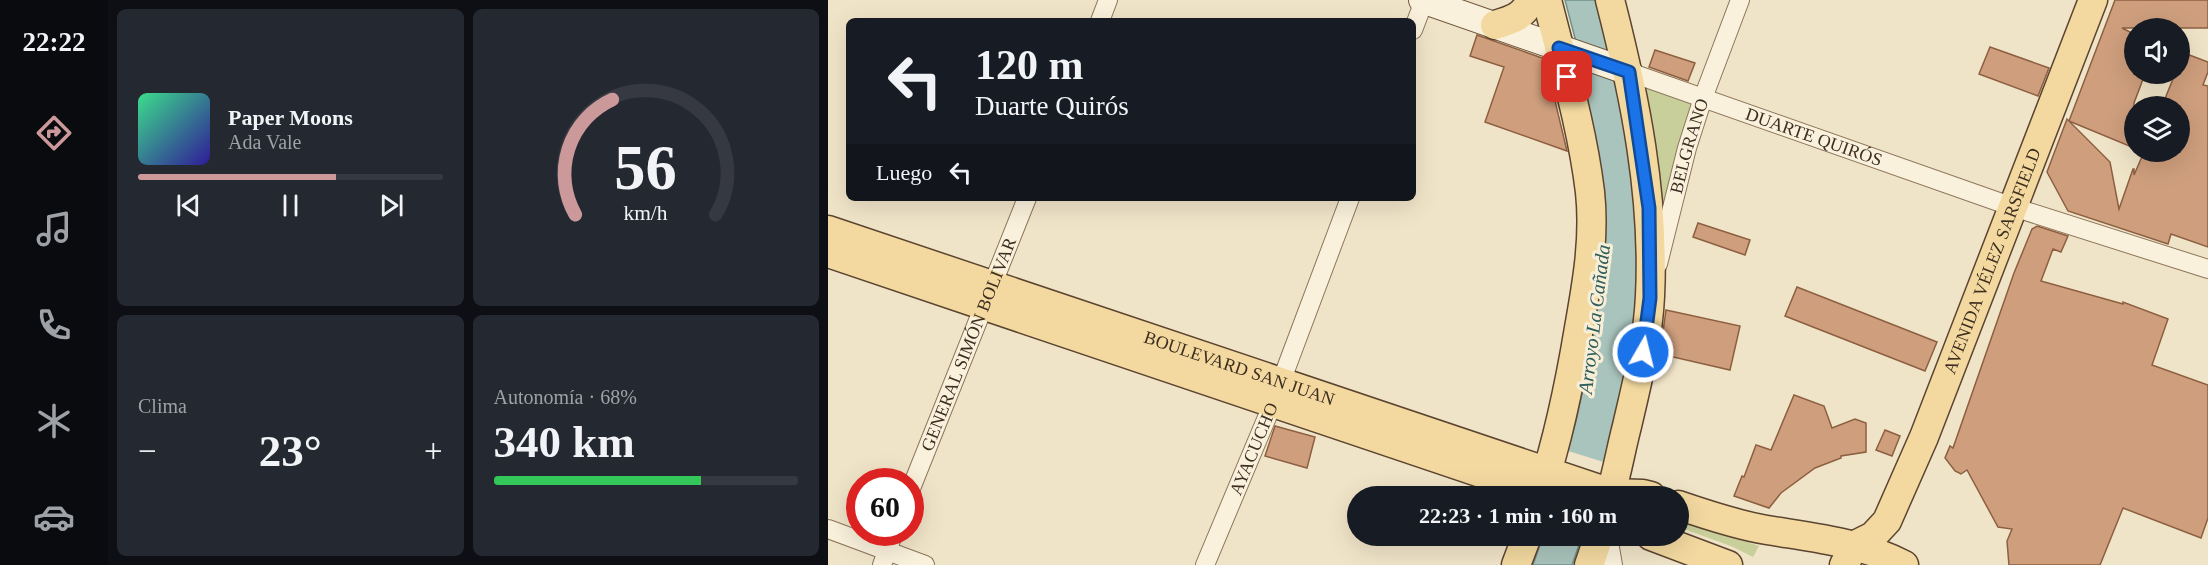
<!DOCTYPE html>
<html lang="es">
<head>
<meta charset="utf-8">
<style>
	:root { --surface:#171b24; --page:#242831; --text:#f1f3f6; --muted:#9ea1a6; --line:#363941; --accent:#cc999b }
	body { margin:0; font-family:"Times New Roman",serif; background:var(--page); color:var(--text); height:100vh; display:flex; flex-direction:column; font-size:22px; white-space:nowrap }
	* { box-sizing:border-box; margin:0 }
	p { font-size:20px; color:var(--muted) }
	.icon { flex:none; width:33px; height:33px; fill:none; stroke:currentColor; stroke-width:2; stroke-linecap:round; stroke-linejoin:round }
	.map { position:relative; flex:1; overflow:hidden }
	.sheet { display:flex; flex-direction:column; gap:9px; padding:9px; background:#0d0f14; width:720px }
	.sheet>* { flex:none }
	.hud { position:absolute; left:18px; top:18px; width:570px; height:183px; border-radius:9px; box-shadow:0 6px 24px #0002; background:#171b24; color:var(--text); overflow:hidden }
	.tools { position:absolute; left:1296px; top:18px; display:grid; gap:12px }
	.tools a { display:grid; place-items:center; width:66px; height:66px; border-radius:50%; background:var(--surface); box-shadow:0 6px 24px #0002; font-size:30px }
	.speed { position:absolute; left:18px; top:468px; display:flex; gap:12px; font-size:30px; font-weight:700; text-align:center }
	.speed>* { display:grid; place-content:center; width:78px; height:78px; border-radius:50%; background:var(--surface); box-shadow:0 6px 24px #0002; line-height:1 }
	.speed .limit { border:9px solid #d22; background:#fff; color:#111 }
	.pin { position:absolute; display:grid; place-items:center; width:51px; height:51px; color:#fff; margin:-26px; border-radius:12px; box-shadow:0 3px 9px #0006 }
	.me { position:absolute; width:66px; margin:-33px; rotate:8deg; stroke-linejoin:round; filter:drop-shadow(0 0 4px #0008) }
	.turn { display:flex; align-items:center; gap:21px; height:126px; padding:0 30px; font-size:27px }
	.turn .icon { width:78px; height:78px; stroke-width:2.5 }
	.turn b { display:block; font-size:42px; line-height:51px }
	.then { display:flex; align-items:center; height:57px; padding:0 30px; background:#0003; gap:12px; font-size:22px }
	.big { font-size:45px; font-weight:700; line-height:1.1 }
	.sheet .widget { flex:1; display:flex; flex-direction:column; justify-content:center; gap:9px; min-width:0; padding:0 21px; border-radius:9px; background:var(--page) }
	.sheet .dial { align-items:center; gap:0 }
	.dial svg { height:156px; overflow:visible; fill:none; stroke:var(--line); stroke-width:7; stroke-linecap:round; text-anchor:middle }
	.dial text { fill:var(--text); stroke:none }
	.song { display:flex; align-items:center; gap:18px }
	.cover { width:72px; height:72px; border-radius:9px; background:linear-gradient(135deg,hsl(150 70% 55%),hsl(250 70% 35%)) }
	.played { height:6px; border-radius:3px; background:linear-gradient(90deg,var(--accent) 65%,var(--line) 65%) }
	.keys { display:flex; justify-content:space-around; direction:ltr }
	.heat { display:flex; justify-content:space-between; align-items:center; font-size:33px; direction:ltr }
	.charge { height:9px; border-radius:4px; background:linear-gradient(90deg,#34c759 68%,var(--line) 0) }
	.sheet .tiles { flex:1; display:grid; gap:9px; grid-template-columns:repeat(2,1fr) }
	.trip { position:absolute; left:519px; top:486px; width:342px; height:60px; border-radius:30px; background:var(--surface); box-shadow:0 6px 24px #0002; font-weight:700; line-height:60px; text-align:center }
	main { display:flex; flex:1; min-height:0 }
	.tab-bar { display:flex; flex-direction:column; width:108px; justify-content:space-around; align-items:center; background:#090b0e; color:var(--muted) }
	.tab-bar .icon { width:42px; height:42px }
	.tab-bar .current { color:var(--accent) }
	.tab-bar b { font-size:27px; color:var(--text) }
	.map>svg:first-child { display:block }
	.green { fill:#c9cf9b }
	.water { fill:#a9c4bc; stroke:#6f938a; stroke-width:1.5 }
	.pier { fill:#f0e4c8 }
	.building { fill:#cf9f7d; stroke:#8d5f41; stroke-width:1.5 }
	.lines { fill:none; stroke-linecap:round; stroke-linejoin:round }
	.street-casing { stroke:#8d765c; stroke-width:20 }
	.secondary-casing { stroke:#6f573f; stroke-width:28 }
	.primary-casing { stroke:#5b4430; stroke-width:31 }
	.street { stroke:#faf1dc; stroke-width:18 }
	.secondary { stroke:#faf1dc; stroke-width:26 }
	.primary { stroke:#f3d9a0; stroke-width:28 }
	.route-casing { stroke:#114b97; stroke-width:15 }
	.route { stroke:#1a73e8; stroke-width:10 }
	.labels { text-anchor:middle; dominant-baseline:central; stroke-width:6; stroke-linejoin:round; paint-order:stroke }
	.street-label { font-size:18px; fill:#3d2e20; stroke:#f7eed8 }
	.water-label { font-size:20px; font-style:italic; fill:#2f5d5a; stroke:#f7eed8 }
</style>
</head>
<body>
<main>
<nav class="tab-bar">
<b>22:22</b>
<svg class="icon current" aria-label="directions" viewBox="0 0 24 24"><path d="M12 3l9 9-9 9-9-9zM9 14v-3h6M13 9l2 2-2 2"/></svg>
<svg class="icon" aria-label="music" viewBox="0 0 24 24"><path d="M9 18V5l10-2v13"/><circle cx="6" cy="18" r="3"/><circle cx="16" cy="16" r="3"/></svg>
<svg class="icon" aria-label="phone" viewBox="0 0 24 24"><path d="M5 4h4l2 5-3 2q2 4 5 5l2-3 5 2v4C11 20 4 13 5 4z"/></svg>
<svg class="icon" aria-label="climate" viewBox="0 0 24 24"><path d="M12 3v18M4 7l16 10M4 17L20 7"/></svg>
<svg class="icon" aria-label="car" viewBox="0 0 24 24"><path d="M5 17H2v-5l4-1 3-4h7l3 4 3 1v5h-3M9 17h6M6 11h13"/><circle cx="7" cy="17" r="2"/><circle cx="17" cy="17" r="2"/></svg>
</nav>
<section class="sheet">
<div class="tiles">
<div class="widget">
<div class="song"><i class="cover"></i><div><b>Paper Moons</b><p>Ada Vale</p></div></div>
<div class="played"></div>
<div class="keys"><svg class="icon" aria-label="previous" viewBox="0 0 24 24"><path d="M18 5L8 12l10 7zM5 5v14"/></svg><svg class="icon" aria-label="pause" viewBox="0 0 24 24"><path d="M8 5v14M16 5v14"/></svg><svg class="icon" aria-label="next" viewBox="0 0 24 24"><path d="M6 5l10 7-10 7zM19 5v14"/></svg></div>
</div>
<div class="widget dial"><svg viewBox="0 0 100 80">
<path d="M14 69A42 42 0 1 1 86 69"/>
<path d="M14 69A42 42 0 0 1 33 10" stroke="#cc999b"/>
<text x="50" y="56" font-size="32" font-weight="700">56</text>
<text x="50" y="72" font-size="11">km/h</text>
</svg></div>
<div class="widget"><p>Clima</p>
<div class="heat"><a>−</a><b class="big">23°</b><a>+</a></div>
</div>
<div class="widget"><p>Autonomía · 68%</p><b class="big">340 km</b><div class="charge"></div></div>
</div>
</section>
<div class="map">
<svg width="1380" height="565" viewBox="0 0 1380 565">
	<rect width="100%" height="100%" fill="#f0e4c8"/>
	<!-- green -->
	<g class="green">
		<path d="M801 72 875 98 822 298Z"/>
		<path d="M851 519 931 546 925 557 905 547 851 527Z"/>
	</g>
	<!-- water -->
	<g class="water">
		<path d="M737 0H772L809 160 812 315 768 496 730 487 748 421 760 366 772 288 774 241 766 135 747 38Z"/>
		<path d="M715 536H754L744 565H705Z"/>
	</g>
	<!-- pier -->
	<path class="pier" d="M737 450 782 464 771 496H724Z"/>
	<!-- building -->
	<g class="building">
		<path d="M1287 0H1380V28H1294L1306 34V74H1317L1306 103V148L1241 121Z"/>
		<path d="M649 35 717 59 739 151 657 122 676 67 642 56Z"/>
		<path d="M1162 47 1221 68 1210 96 1151 74Z"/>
		<path d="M827 50 867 63 860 81 821 67Z"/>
		<path d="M1356 53 1380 62V72L1375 85 1380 86V247L1343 234 1340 244 1240 211 1219 172 1239 119 1282 162 1291 209 1305 169H1306V175L1316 152H1352V106H1334L1347 74H1352V63Z"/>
		<path d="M870 223 922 240 917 255 865 237Z"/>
		<path d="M1209 226 1240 236 1233 252 1225 249 1213 281 1295 304V302L1340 319 1324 365 1380 385V518L1373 538 1295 508 1272 565H1181L1179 541 1184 529 1170 527 1139 470 1133 474 1127 471 1117 458 1122 446 1125 448 1186 273 1204 229Z"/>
		<path d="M969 287 1109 342 1097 371 957 316Z"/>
		<path d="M838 310 912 326 902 370 832 354Z"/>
		<path d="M966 395 996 406 1004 428 1027 419 1038 423V452L1013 456V458L987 468 953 493 941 508 906 496 914 476 916 477 928 445 943 450Z"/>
		<path d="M447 426 487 437 479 468 437 456Z"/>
		<path d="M1057 430 1072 436 1064 456 1048 450Z"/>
	</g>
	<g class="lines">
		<defs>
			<g id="street">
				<path d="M272 21 280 0"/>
				<path d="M585 30 596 1"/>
				<path id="s1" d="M801 72 1185 207 1380 269"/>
				<path id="s2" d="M830 264 859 148 875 98 912 0"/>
				<path id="s3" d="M82 491 199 198"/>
				<path d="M0 529 97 565"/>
				<path d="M780 536 785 565"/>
				<path d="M54 565 66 532"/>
				<path id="s4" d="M377 565 445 403 522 198"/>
			</g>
			<path id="secondary" d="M594 0 801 72"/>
			<g id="primary">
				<path d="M782 0C807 97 827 196 822 296 820 340 809 383 799 426 793 449 789 473 782 496"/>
				<path d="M667 25C684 20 695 17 703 0"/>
				<path id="s5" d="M0 230 783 493 815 494 823 496"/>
				<path d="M0 253 721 496"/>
				<path d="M714 488C731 436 742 382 751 328 759 283 767 238 762 192 754 126 735 64 719 0"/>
				<path d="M850 505C879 515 909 525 939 530 987 538 1032 542 1076 565"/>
				<path d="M823 536 900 565"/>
				<path d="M688 565 699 536"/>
				<path d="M761 565 771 536"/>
				<path id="s6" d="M1016 565 1027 545 1045 536 1059 521 1096 437 1265 0"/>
			</g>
		</defs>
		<!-- street casing -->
		<use href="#street" class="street-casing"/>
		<!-- secondary casing -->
		<use href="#secondary" class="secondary-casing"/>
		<!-- primary casing -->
		<use href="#primary" class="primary-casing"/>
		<!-- street -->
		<use href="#street" class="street"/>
		<!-- secondary -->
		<use href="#secondary" class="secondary"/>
		<!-- primary -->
		<use href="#primary" class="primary"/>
	</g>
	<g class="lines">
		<defs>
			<path id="route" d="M739 77 731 48 801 72 821 208 822 298 815 352"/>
		</defs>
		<!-- route casing -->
		<use href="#route" class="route-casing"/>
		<!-- route -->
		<use href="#route" class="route"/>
	</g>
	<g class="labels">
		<!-- street labels -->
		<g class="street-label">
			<text stroke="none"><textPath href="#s1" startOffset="196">DUARTE QUIRÓS</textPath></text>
			<text stroke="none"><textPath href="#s2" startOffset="122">BELGRANO</textPath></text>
			<text stroke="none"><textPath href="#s6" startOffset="344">AVENIDA VÉLEZ SARSFIELD</textPath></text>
			<text stroke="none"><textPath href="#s3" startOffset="158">GENERAL SIMÓN BOLIVAR</textPath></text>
			<text stroke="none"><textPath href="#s5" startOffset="434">BOULEVARD SAN JUAN</textPath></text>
			<text stroke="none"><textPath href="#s4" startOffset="126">AYACUCHO</textPath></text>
		</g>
		<!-- water labels -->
		<g class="water-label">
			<text transform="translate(766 319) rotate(-83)">Arroyo La Cañada</text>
		</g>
	</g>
</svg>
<div class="tools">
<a><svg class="icon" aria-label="sound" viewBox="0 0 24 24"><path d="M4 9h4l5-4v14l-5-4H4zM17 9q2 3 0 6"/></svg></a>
<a><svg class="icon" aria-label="layers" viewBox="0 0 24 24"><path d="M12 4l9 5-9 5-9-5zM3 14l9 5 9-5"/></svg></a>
</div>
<div class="speed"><div class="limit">60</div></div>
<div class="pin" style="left:739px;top:77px;background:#d93025"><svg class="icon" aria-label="arrive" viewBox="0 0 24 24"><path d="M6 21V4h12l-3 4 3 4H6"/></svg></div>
<svg class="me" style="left:815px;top:352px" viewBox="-20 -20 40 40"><circle r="17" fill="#1a73e8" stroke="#fff" stroke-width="3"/><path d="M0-11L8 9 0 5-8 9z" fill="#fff"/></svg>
<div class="trip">22:23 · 1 min · 160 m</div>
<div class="hud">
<div class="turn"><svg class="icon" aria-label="left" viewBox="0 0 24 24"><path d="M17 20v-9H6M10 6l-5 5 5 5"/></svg><div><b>120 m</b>Duarte Quirós</div></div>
<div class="then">Luego<svg class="icon" aria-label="left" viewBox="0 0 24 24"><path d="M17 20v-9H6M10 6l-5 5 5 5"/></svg></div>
</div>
</div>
</main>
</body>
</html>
